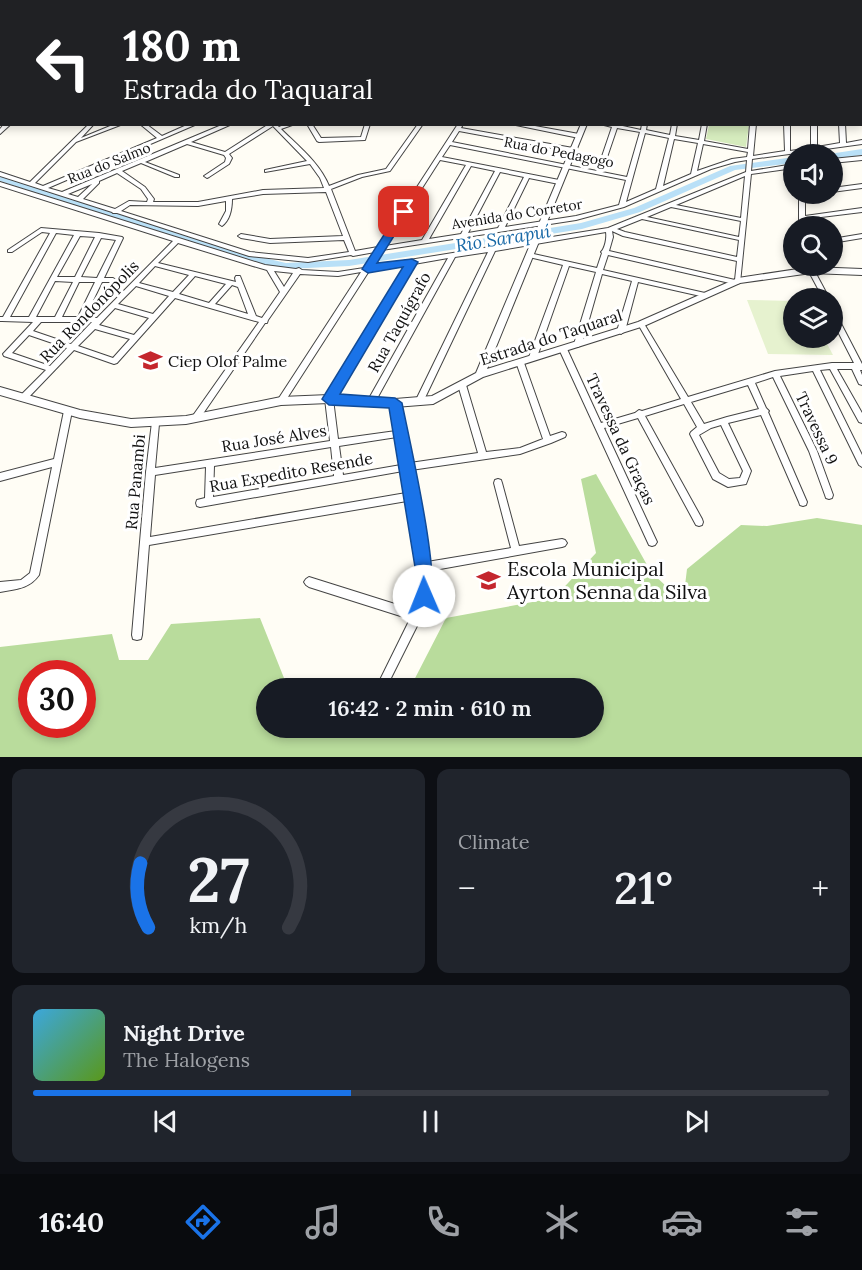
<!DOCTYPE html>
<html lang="en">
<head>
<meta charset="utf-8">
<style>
	:root { --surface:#171b24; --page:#20242c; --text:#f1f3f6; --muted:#9ea1a6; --line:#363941; --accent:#1a73e8 }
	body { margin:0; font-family:Lora,serif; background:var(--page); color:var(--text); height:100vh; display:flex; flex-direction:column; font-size:22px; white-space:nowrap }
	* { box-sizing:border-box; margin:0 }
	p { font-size:20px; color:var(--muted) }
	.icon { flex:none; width:33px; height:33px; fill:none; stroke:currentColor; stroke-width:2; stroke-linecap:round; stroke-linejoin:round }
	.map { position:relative; height:757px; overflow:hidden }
	.panel { display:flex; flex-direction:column; gap:12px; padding:12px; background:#0d0f14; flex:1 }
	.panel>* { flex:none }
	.hud { position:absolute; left:0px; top:0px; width:862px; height:126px; box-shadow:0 3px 9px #0003; background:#202124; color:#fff; overflow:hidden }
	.buttons { position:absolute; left:783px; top:144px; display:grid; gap:12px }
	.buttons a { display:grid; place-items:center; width:60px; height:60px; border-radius:50%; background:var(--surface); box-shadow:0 3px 9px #0003; font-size:30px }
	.speed { position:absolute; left:18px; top:660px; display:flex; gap:12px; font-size:30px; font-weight:700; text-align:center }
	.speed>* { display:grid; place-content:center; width:78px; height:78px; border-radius:50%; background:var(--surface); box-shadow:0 3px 9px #0003; line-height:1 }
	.speed .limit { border:9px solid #d22; background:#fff; color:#111 }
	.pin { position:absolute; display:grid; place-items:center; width:51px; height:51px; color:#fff; margin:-26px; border-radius:12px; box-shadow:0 3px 9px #0006 }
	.me { position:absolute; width:66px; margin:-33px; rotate:359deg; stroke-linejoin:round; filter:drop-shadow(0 0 4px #0008) }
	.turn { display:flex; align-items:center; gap:21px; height:126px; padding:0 24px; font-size:27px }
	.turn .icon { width:78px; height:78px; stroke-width:2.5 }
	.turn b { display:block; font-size:42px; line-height:51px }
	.big { font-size:45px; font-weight:600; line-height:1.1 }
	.panel .card { flex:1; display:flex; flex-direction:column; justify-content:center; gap:9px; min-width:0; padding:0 21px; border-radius:12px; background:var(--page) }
	.panel .dial { align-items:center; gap:0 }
	.dial svg { height:156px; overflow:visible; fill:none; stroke:var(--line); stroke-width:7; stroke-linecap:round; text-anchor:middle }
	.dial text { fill:var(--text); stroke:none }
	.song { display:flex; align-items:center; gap:18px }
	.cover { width:72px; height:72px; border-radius:9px; background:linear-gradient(135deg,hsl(200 70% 55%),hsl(90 70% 35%)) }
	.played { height:6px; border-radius:3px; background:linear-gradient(90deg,var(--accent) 40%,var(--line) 40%) }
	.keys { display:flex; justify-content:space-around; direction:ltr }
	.heat { display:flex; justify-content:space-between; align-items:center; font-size:33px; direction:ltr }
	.panel .tiles { flex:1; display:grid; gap:12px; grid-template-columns:1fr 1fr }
	.card:last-child { grid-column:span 2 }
	.trip { position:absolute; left:256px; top:678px; width:348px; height:60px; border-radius:30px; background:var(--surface); box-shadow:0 3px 9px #0003; font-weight:600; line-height:60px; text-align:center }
	.dock { display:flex; height:96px; justify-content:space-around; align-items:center; background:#090b0e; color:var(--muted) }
	.dock .icon { width:42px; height:42px }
	.dock .active { color:var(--accent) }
	.dock b { font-size:27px; color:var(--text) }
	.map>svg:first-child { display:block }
	.green { fill:#d5ebbd }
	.forest { fill:#b9dc9c; fill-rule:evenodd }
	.pitch { fill:#e6f2cf }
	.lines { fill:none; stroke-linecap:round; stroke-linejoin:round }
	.stream { stroke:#3f96cf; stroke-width:1.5 }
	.river { fill:#b9e0f7; fill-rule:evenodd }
	.minor-casing { stroke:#444; stroke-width:2 }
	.tertiary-casing { stroke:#444; stroke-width:2 }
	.minor { fill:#fff; fill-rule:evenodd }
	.tertiary { fill:#fff; fill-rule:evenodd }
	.rail-casing { stroke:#c4262e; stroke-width:3 }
	.rail { stroke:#fff; stroke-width:1.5; stroke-dasharray:4; stroke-linecap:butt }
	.route { fill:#1a73e8; stroke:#114b97; stroke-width:1.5 }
	.labels { text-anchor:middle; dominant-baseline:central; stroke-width:6; stroke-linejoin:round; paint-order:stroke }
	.far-street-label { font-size:14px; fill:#111; stroke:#fff }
	.street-label { font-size:16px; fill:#111; stroke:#fff }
	.poi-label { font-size:16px; fill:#111; stroke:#fff; text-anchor:start }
	.water-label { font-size:18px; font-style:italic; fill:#1768a6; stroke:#fff }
	.near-poi-label { font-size:20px; fill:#111; stroke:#fff; text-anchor:start }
</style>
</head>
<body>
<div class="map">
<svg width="862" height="757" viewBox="0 0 862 757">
	<rect width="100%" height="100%" fill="#fffdf5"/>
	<!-- green -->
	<path class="green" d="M709 125H749L746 147 706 139Z"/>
	<!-- forest -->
	<path class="forest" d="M596 474 651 572 683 602 687 569 741 525 767 526 817 518 862 525V757H0V647L112 634 119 660H148L171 624 260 618 288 688H267V728H594V688H410L446 618 554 598 596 553 581 479ZM32 674H82V724H32Z"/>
	<!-- pitch -->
	<path class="pitch" d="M747 300 793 301 794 338H824L833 355 768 354Z"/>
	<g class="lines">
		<!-- stream -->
		<path class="stream" d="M16 2 18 0"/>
		<!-- river -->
		<g class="river">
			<path d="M297 0 311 2H294Z"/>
			<path d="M474 0H485L471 2Z"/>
			<rect x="0" y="60" width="2" height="4"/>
			<path d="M862 149V155L832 159V154H829Z"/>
			<path d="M794 157V163L735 170 640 212 582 229 349 266 286 269 258 264 223 254 0 181V175L231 250 286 263 349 260 581 223 634 208 730 166Z"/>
		</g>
		<defs>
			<g id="minor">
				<path d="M34 0H39L37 2H32Z"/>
				<path d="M112 0 127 2H116Z"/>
				<rect x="192" y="0" width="4" height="2"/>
				<path d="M239 0H243L242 2H237Z"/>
				<path d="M244 0 257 2H247Z"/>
				<path d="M306 0H310L309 2H305Z"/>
				<path d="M371 0 379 2H370Z"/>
				<path d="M462 0H466L465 2H461Z"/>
				<path d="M514 0H518L517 2H513Z"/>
				<path d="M541 0H545L544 2H540Z"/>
				<rect x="623" y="0" width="4" height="2"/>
				<path d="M651 0 666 2H655Z"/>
				<rect x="681" y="0" width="4" height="2"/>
				<path d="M714 0 726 2H717Z"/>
				<rect x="764" y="0" width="4" height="2"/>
				<path d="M805 0 822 2H809Z"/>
				<rect x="861" y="5" width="1" height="2"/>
				<rect x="0" y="17" width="2" height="2"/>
				<rect x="861" y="49" width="1" height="11"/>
				<rect x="0" y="52" width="2" height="3"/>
				<rect x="0" y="73" width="2" height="2"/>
				<rect x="861" y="97" width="1" height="3"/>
				<rect x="0" y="105" width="2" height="2"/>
				<path d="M89 124H94L81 138 115 124H123L76 142 35 183 43 186 157 138 140 124H146L162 136 189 124H197L48 188 62 192 224 124H232L191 142 225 152 269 124H276L279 127 286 124H295L281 129C298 146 320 163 329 186L358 175 386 169 418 124H423L390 171 362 177 331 189 355 251 378 247 458 124H463L461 128 573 148 576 150 573 152 459 131 452 142 597 171 612 127 600 124H618V125L641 130 642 124H647L646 130 670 135 672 124H677L675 136 699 140 702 124H707L704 141 748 149 750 124H756L753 156 785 151 784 124H790V151L811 148V124H817V147L840 143 839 124H845L846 143 862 140V144L752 159 751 171 794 164V168L751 174 740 283 734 284 608 255 603 270 705 293 708 295 705 297 638 282 625 331 621 334 617 331 632 281 602 274 582 344 578 347 574 344 596 272 569 266 537 357 533 360 529 357 563 265 529 257 526 255 529 253 597 268 602 253 601 252C605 248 607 238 606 232L495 251 423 402 422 404H416L415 402 488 252 455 257 374 404H368L367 402 448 258 414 264 333 399 338 439 396 431 391 403 392 401H398L399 403 410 463 478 453 458 385 459 383H465L466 385 486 452 520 448 543 439 516 362 520 359 523 360 550 436 562 432 565 433 566 435 565 437 551 443 520 454 411 470 416 496V498L427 562 511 548 494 483 495 480 498 479 501 480 502 483 519 546 562 539 565 540 567 543 565 546 562 547 429 571 431 583 422 616 386 688H376L410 619 309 587 306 585 304 582 306 579 309 577 414 610 421 583 407 501 149 545 142 635 141 639 137 640 133 639 132 635 146 472 152 422 155 421 158 422 159 424 155 468 330 441 325 399 407 265 369 271 284 403H278L277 401 361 272 338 276 300 274 268 320 267 323H265L198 421H192L191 419 192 417 259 322 175 298 117 363 114 364 74 350 26 400H20L19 398 20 396 46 370 4 356 3 354 33 322 2 321H0V317H3L50 233 42 232 12 252H8V250L41 228 99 233 122 237 123 238 104 278H113L116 280 113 282H102L85 317 97 318 173 241 0 186V182L265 265 296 269 299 268 302 270 338 272 364 268 375 252 353 256 351 255 308 262 249 256 117 213H113L112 212 0 176V172L30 182ZM273 126 307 161 265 170V172L310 164 320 178 324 188 263 190 198 202H153L154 199 145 187 122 171 141 163 175 177H179V175L145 162 187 144 224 155 226 158 225 162 204 176 207 178 209 177 229 164 232 158 229 154ZM617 128 640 132 627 177 602 172ZM645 133 669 138 656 189 626 202ZM674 139 698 143 691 174 663 186ZM703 144 748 152 747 157 732 159 697 171ZM450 145 626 180 619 205 576 216 505 227 529 178 559 184 562 182 559 180 442 157ZM440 160 466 165 422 240 385 246ZM747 160 746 172 608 228 372 266 382 250 576 220 624 207 711 169 735 162ZM471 166 495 171 461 234 429 239ZM500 172 524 177 498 228 468 233ZM117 173 141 189 148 199 147 202 129 201 115 209 83 199 99 183V181ZM745 176 741 218 676 205ZM92 184 78 197 68 194ZM326 192 343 236 270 239 241 234 238 236 241 238 270 243 344 240 349 252 308 258 250 252 121 211 130 205 198 206 226 201V211L219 224 222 226C230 220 232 209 232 199L263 194ZM671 207 741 221 739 237 647 217ZM642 219 739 240 737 257 625 232 617 229ZM612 231 623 236 737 261 735 280 609 251 613 237ZM56 233 74 235 29 317H10ZM80 236 95 237 75 277H57ZM101 238 116 240 97 278 81 277ZM178 243 253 266 267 270 280 292 262 318 256 316 240 276H236L235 278 236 282 158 263ZM155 266 189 275 173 292 139 283ZM274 271 293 273 284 287ZM195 276 226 284 209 303 179 294ZM55 281 73 282 55 317H36ZM79 282H95L78 317H62ZM232 285 238 287 248 314 215 304ZM136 286 169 296 153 314 118 304ZM115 308 149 318 134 335 99 325ZM41 322H92L71 344 33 331ZM95 329 130 339 113 358 78 346ZM29 335 67 348 50 366 12 353ZM397 437 401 465 343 475 339 446ZM331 447 334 476 213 497 214 466ZM206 467 205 498 197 500 196 503 197 506 200 507 403 471 406 493 150 537 155 475Z"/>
				<path d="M307 124H312L321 138 361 137 365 124H370L365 140 319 142 317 141Z"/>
				<path d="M511 124H524L579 134 582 136 579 138Z"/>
				<path d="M862 156V160L832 163V159Z"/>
				<path d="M862 184V188L832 192V188Z"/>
				<path d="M799 194H805V216L862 208V212L805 219V226H799Z"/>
				<path d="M862 234V238L832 243V239Z"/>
				<path d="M809 268H813L829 298H823L808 270Z"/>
				<path d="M832 310 835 312 862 364V370H860L862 375V385L859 384 852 369H837L862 413V423L859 422 830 369 820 370 862 455V467L859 465 813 371 780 376 817 451 833 495 832 498 829 499 826 498 825 495 809 451 773 377 755 383 766 408 769 411 768 412 807 502 806 505 803 506 800 505 799 502 761 415 728 423 751 471 746 484 728 487 713 479 690 434 691 432 697 427 684 404 645 416 702 519 703 522 702 525 699 526 696 525 638 418 604 428 657 542 655 545 652 546 649 545 559 349 560 347H566L567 349 601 423 635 413 639 410 642 411 681 399 638 324 639 322H643L688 397 775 371 832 363H854L832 320ZM748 385 759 409 727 417 704 424 691 402ZM721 425 743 471 740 478 729 479 719 473 699 435 711 428Z"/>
				<path d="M68 408 71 409 72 411 39 575C29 589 16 589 0 592V582L21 580 30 573 52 467 0 481V473L54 459 64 411 65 409Z"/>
				<path d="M307 728H321L320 732 312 734 308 733Z"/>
			</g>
			<g id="tertiary">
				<path d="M131 0H135V2H130Z"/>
				<path d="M564 0 578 2H566Z"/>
				<rect x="0" y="21" width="2" height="2"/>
				<rect x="861" y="40" width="1" height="4"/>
				<path d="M4 124H11L0 134V129Z"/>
				<path d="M581 124H587L487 369 638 322 738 278 811 267 862 269V275L811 273 740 283 644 326 483 377 433 404 395 407 329 403 281 405 186 424 131 427 80 418 0 395V387L80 410 131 419 186 416 281 397 329 395 395 399 432 396 476 373Z"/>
			</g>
		</defs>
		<!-- minor casing -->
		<use href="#minor" class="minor-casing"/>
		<!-- tertiary casing -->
		<use href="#tertiary" class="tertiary-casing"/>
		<!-- minor -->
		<use href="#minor" class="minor"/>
		<!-- tertiary -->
		<use href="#tertiary" class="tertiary"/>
		<defs>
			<path id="rail" d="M847 0 860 2"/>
		</defs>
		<!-- rail casing -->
		<use href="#rail" class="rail-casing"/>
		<!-- rail -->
		<use href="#rail" class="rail"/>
	</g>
	<!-- route -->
	<path class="route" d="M404 209 409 212 377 263 412 259 418 262 340 394 395 398 402 403C409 438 441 577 430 602L424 604 418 602 415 567 389 408 329 405 322 399 403 267 368 273 362 269 400 210Z"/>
	<!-- icons -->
	<defs>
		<symbol id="school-bare" viewBox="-9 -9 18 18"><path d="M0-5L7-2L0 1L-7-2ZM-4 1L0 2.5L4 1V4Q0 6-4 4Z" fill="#c4262e" stroke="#fff" stroke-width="2.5" paint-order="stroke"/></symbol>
	</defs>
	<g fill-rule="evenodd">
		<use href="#school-bare" x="134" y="344" width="33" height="33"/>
		<use href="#school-bare" x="472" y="564" width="33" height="33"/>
	</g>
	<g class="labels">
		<!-- far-street labels -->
		<g class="far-street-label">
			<text transform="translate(559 152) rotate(11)">Rua do Pedagogo</text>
			<text transform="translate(109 163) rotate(-22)">Rua do Salmo</text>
			<text transform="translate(517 214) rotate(-9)">Avenida do Corretor</text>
		</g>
		<!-- street labels -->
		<g class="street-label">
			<text transform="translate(89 311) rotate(-46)">Rua Rondonópolis</text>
			<text transform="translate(399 322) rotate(-61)">Rua Taquígrafo</text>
			<text transform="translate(551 337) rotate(-18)">Estrada do Taquaral</text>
			<text transform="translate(817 428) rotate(65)">Travessa 9</text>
			<text transform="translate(274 438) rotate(-9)">Rua José Alves</text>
			<text transform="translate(621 439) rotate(65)">Travessa da Graças</text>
			<text transform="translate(291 472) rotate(-10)">Rua Expedito Resende</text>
			<text transform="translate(135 482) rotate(-85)">Rua Panambi</text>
		</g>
		<!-- poi labels -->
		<g class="poi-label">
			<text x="168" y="361">Ciep Olof Palme</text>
		</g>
		<!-- water labels -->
		<g class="water-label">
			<text transform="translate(503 238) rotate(-9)">Rio Sarapuí</text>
		</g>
		<!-- near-poi labels -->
		<g class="near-poi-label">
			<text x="507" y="568">Escola Municipal<tspan x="507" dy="23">Ayrton Senna da Silva</tspan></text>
		</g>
	</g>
</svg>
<div class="buttons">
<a><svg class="icon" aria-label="sound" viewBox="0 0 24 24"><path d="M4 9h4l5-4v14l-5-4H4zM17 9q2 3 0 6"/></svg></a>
<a><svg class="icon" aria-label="search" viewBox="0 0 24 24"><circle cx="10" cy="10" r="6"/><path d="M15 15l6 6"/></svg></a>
<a><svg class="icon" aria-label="layers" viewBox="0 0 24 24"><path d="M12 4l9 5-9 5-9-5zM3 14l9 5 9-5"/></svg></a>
</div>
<div class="speed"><div class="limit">30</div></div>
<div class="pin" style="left:404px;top:212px;background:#d93025"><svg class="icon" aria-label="arrive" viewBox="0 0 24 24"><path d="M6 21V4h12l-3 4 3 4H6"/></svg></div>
<svg class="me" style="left:424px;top:596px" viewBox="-20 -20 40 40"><circle r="19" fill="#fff"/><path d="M0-13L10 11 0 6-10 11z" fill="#1a73e8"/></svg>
<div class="trip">16:42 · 2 min · 610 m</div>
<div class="hud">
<div class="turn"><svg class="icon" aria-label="left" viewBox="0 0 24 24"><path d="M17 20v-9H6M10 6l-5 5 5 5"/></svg><div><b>180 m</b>Estrada do Taquaral</div></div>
</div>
</div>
<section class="panel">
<div class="tiles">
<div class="card dial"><svg viewBox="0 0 100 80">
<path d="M14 69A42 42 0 1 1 86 69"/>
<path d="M14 69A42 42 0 0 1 10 36" stroke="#1a73e8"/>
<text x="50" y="56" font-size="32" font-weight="700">27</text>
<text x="50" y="72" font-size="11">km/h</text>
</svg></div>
<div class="card"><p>Climate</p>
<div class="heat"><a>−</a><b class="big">21°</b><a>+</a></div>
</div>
<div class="card">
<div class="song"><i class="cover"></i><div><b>Night Drive</b><p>The Halogens</p></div></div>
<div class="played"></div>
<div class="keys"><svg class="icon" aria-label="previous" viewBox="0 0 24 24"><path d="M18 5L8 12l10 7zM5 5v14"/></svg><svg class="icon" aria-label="pause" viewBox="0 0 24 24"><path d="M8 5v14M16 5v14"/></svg><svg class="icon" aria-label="next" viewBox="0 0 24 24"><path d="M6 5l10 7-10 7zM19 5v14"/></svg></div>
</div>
</div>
</section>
<nav class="dock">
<b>16:40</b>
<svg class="icon active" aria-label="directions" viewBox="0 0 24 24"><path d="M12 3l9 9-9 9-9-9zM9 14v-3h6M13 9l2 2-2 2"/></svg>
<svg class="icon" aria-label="music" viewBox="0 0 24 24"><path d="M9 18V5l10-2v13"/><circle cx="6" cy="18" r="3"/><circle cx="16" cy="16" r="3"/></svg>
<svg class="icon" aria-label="phone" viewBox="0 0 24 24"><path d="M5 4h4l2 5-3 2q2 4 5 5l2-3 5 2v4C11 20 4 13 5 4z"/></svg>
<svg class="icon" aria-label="climate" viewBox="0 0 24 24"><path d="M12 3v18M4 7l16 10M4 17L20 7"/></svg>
<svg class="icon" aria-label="car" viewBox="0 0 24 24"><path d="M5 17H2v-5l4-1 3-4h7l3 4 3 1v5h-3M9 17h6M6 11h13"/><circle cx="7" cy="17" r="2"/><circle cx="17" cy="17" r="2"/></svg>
<svg class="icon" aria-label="filters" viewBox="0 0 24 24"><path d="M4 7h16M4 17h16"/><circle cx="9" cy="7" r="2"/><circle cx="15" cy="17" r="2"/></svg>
</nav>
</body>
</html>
